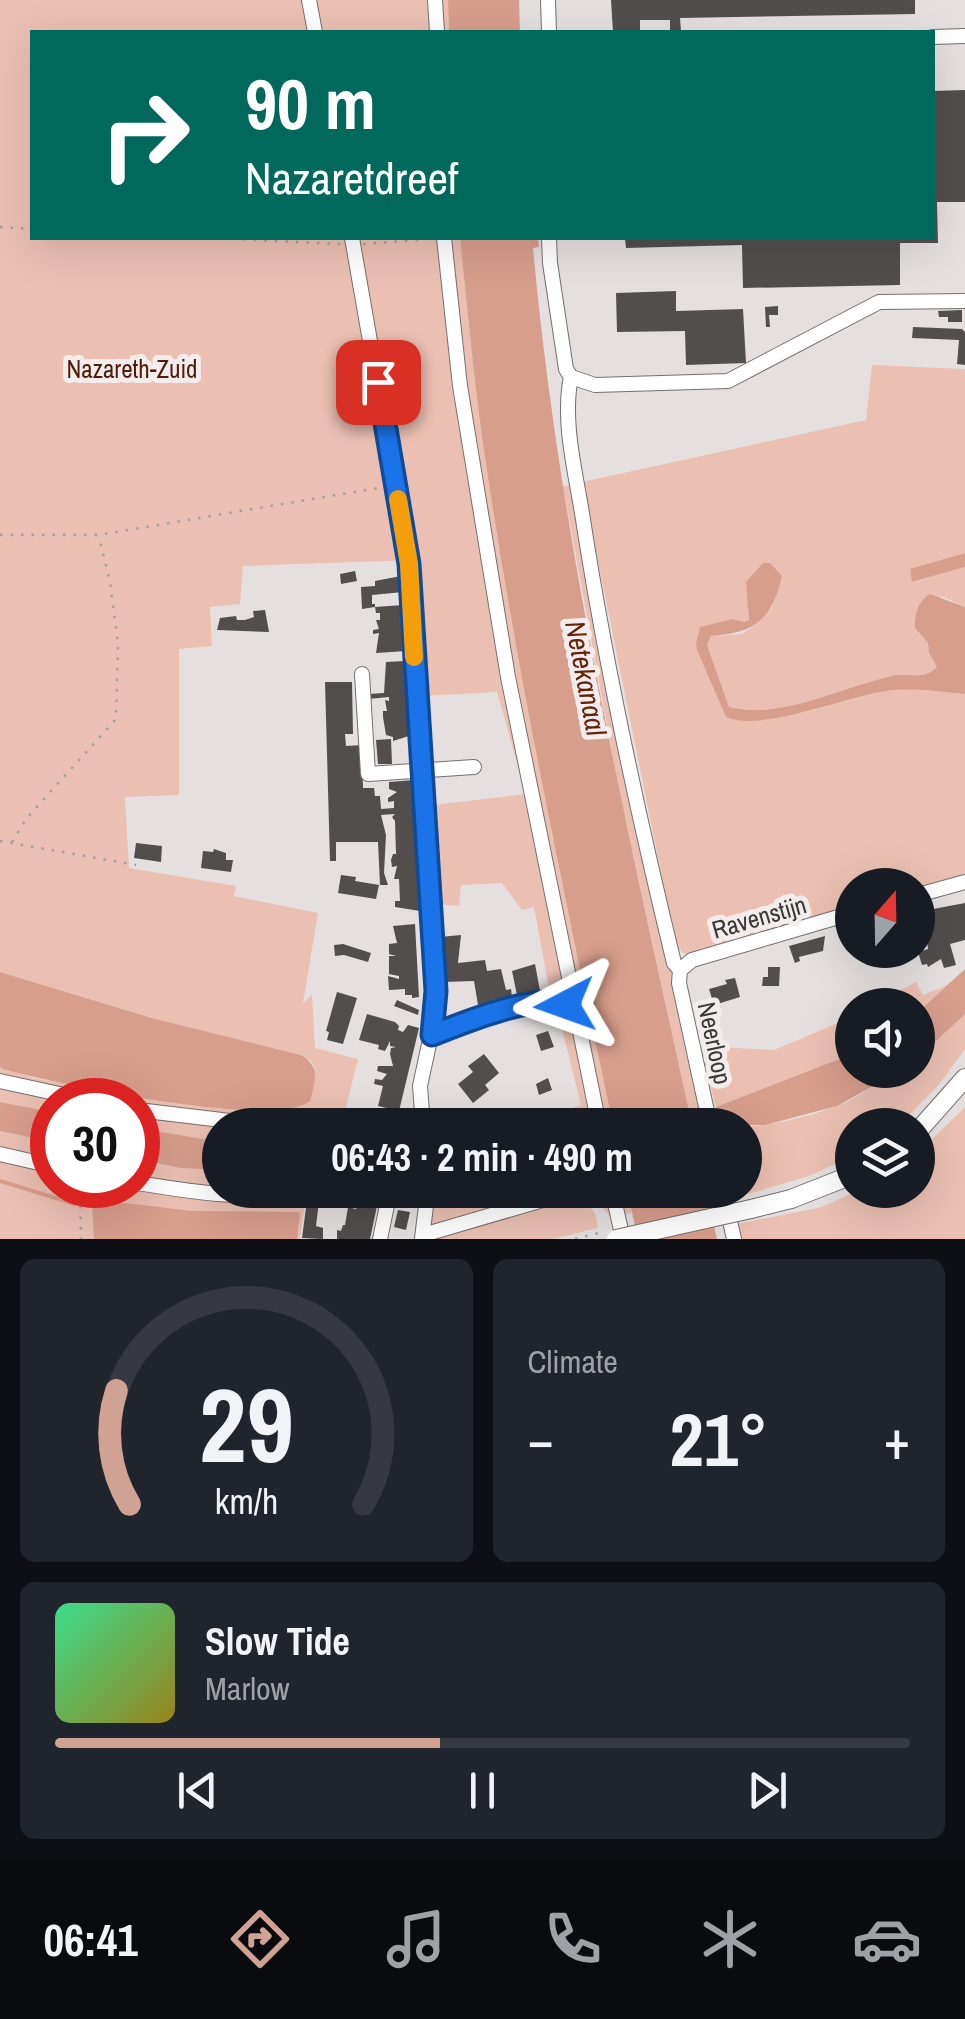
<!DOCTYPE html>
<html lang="en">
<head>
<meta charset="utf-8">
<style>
	:root { --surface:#171b24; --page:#20242c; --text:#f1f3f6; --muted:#9ea1a6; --line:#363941; --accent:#d0a293 }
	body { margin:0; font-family:"Archivo Narrow",sans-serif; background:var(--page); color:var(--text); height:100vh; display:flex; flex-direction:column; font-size:38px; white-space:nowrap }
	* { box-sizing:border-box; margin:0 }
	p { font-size:32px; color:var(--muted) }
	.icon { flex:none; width:55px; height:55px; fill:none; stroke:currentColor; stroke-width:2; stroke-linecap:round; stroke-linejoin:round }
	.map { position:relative; height:1239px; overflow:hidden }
	.panel { display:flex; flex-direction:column; gap:20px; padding:20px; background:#0d0f14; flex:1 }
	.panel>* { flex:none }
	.hud { position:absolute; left:30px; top:30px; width:905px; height:210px; border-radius:0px; box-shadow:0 10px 40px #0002; background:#00695c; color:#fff; overflow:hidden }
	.needle { width:65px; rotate:20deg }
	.controls { position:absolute; left:835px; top:868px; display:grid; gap:20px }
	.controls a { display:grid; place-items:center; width:100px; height:100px; border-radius:50%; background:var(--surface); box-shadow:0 10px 40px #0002; font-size:50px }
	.speed { position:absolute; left:30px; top:1078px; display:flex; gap:20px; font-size:50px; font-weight:700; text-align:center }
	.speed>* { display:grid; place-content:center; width:130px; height:130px; border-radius:50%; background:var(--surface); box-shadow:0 10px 40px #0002; line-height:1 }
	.speed .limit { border:15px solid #d22; background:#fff; color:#111 }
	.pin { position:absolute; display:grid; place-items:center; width:85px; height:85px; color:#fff; margin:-42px; border-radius:20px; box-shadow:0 5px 15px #0006 }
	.me { position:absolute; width:110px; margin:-55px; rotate:266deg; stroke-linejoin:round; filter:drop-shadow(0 0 8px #0008) }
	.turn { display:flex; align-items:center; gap:35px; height:210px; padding:0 50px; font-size:45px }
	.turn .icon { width:130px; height:130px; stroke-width:2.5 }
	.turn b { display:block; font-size:70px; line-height:85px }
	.big { font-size:75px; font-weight:700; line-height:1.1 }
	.panel .widget { flex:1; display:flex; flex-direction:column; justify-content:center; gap:15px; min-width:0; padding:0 35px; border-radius:15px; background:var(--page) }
	.panel .dial { align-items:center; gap:0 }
	.dial svg { height:260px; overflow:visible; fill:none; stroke:var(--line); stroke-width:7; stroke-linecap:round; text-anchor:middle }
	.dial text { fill:var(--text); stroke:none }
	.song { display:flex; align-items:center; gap:30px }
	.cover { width:120px; height:120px; border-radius:15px; background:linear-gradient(135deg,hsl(150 70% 55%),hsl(50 70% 35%)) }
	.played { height:10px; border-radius:5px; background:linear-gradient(90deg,var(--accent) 45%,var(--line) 45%) }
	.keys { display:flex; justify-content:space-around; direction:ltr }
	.heat { display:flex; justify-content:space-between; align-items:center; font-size:55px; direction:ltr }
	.panel .tiles { flex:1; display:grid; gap:20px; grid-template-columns:1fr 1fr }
	.widget:last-child { grid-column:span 2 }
	.trip { position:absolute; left:202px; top:1108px; width:560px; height:100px; border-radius:50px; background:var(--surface); box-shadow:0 10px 40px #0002; font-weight:700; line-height:100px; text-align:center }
	.tab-bar { display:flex; height:160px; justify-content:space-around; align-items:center; background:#090b0e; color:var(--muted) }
	.tab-bar .icon { width:70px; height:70px }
	.tab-bar .selected { color:var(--accent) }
	.tab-bar b { font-size:45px; color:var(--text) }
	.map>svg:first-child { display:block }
	.green { fill:#ebc0b2 }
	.water { fill:#d89e8c }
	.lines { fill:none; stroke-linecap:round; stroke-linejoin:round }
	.stream { stroke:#d89e8c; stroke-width:4 }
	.building { fill:#524e4d }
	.minor-casing { stroke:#74706f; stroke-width:16 }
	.major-casing { stroke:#74706f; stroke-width:20 }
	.path { stroke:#a5a1a0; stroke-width:2.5; stroke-dasharray:2.5 8; stroke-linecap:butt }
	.minor { stroke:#fff; stroke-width:14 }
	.major { stroke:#fff; stroke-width:18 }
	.major-bridge-casing { stroke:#74706f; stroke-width:20; stroke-linecap:butt }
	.major-bridge { stroke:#fff; stroke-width:18 }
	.route-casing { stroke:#114b97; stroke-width:25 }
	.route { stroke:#1a73e8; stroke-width:18 }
	.slow { stroke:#f59e0b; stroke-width:18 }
	.labels { text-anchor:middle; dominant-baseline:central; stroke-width:10; stroke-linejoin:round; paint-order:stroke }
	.park-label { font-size:25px; fill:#501c0a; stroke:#f2edec }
	.street-label { font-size:25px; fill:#393837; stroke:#f2edec }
	.water-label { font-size:28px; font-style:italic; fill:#662209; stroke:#f2edec }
</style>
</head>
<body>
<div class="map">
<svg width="965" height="1239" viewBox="0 0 965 1239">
	<rect width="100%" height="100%" fill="#e5e0df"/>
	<!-- green -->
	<g class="green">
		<path d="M0 0H448L449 32H32V238H460C468 315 475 393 487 471 520 691 567 908 613 1125H431V1119L551 1115 581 1105 557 1009 550 994 534 907 522 910 502 883 461 885 459 906 438 904 433 805 526 794 497 692 423 696 414 560 243 566 240 604 210 607 212 646 179 649V795L125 797 129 868 236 886 234 896 318 913 303 1003 312 995 315 1048 358 1059 345 1111 412 1119 413 1125H220V1142L211 1141 138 1128V1100H52V1112L0 1102V1067L34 1078 162 1101 315 1068 311 1061 301 1055 152 1018 0 972Z"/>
		<path d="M872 365 965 369V553L910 570 913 582 965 567V607L941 596 915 628 928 643 929 653 937 667C922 681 909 672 892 676 840 687 783 720 729 707L707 645 711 636 742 634 759 622 771 609 780 585 756 570 748 599 749 620 745 623 732 619 701 627 709 676 726 717C757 732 850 697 887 691 912 687 940 692 965 694V877L918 890V885H852V908L685 954 676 947 582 482 866 420Z"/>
		<path d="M573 485 704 1125H692L617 780 563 486Z"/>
		<path d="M916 982 923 995 947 985 918 1012V1005H873Z"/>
		<path d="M965 1014V1049L938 1086 901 1123 852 1125V1156L809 1176 735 1198 733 1190H745V1127C776 1124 809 1117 839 1105 865 1095 890 1070 918 1070V1058Z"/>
		<path d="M852 1017V1054L716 1107 700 1046 774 1050Z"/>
		<path d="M965 1107V1239H740L737 1224 822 1207 859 1190H918V1153Z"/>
		<path d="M0 1131 52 1142V1185H138V1159L180 1168 220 1170V1190H307L300 1239H0Z"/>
		<path d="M437 1190H627L632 1213 611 1217 598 1203 580 1196 595 1213 598 1228 553 1239H428Z"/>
	</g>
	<!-- water -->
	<g class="water">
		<path d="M448 0H519L520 31 534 32H449Z"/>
		<path d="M460 238H538L539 247 533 248C560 544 629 835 692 1125H613C567 908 520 690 487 471 475 393 468 315 460 238Z"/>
		<path d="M965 553V567L912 582 910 569Z"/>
		<path d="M763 563H770L782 576C772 620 755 633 711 636L707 645 729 707C783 720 840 687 892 676 909 672 923 681 937 667L929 653 928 643 915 628C915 614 917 602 930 594L965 607V694C940 692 912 687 887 691 849 696 758 733 726 717L697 650 696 644 700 627 732 619 744 622 749 620 746 582Z"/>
		<path d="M965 969V1014L918 1058V1012Z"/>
		<path d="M0 972 152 1018 301 1055C321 1066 315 1082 310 1101 275 1130 52 1083 3 1069L0 1067Z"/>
		<path d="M852 1054V1070H902L837 1106 765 1125H720L716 1107Z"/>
		<path d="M0 1102 52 1112V1142L0 1131Z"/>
		<path d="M138 1128 220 1142V1170L180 1168 138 1159Z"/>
		<path d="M627 1190H706L717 1239H638Z"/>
		<path d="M100 1200 192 1211 299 1212 300 1215 297 1239H94L92 1204Z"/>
	</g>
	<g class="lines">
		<!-- stream -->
		<path class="stream" d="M0 1181 75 1204"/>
	</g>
	<!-- building -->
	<g class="building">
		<path d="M611 0H915V14L680 18 681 32H670V20H640V32H613Z"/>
		<path d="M965 90V202H937L938 243H900V285L743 288 742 245 626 248 625 238H932V91Z"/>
		<path d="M676 291V311L743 309 746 363 686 365 685 331 617 332 616 293Z"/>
		<path d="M778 306V315H769L770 327H766L765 307Z"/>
		<path d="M962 310V322H948V317H939L938 311Z"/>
		<path d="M913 327 962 329 965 332V365L957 364 959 340 912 338Z"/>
		<path d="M355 571 357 581 341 584 340 574Z"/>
		<path d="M401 576 403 592 372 595V604H375V607L403 605 404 615 399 618H404L406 651 376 653 379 633 373 634V630L379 629 376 620H380V613H376L375 607 362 609 361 587 375 586V581Z"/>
		<path d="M265 610 269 632 217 630 220 618 236 616 237 620H245L254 617 253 611Z"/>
		<path d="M405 661 412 735 393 741V737L386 735 383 717V711H387L385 700 389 701V697L368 699V694L384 693 386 662Z"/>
		<path d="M325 682H352L353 734H345L346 746 362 745 363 788H374L375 796H380L381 809 394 808V801L388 802V798L397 792 389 789V782L414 780 423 909 420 911 395 907V901H400L399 879H394L397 866 392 867 391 860 393 854H396L395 821 392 817 395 814 381 815 386 835 384 873 388 885H380L378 842H336V861H330Z"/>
		<path d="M391 739 392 764H378L376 740Z"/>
		<path d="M136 843 162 846 161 862 134 858Z"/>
		<path d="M214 849 226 853V860H233L231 872 201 868 203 851 213 852Z"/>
		<path d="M341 875 356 877 355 881 379 885 376 899 338 893Z"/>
		<path d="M965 903V940L950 944 956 965 944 968 941 959 928 967 927 964 922 965 918 952 928 949 924 917 930 916 928 910Z"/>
		<path d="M415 924 419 997 412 998V995H405V989L389 990 388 976 399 979V976L389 974V956H396L389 954V944L397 943 393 926Z"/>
		<path d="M461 935 458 963 485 960 487 971 501 969 506 990 511 989 512 997 478 1005 474 981 443 982 440 937Z"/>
		<path d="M825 936 823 951 799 957 800 961 795 963 789 946Z"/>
		<path d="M343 944 371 953 368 962 344 955 335 956 334 945Z"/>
		<path d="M535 964 540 991 517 995 512 971Z"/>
		<path d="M768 967H780L779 986H762L763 977H768Z"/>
		<path d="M735 978 740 997 714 1005 709 989 727 984 725 980Z"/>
		<path d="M337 992 357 998 343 1044 327 1040 329 1032 326 1031Z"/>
		<path d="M397 1000 419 1010 418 1015 394 1006Z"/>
		<path d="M367 1014 395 1022 399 1026 398 1030 403 1032 408 1025 419 1028 399 1111 378 1106 383 1086 374 1084 375 1079 382 1080 387 1074 377 1071 378 1066H393L390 1054 391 1048 396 1047 390 1046V1041L385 1051 378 1049 379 1045 359 1040Z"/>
		<path d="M548 1031 554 1047 541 1051 536 1035Z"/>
		<path d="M484 1054 499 1073 485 1085 489 1090 473 1103 458 1084 473 1072 468 1066Z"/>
		<path d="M548 1078 552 1090 539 1095 536 1084Z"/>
		<path d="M339 1190 380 1192 370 1239H337V1230L341 1231 343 1225H345L348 1207 356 1209 358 1200Z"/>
		<path d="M310 1200 319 1201 316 1226 323 1228V1239L302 1238 306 1208H310Z"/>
		<path d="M398 1210 410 1212 406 1230 394 1227Z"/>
	</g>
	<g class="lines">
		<defs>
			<g id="minor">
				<path d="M309 0 315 32"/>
				<path d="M435 0 437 32"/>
				<path d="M548 0 549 32"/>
				<path d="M932 37 965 36"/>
				<path d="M352 238 409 564 436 991 431 1035 420 1086 423 1125"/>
				<path d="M444 238 460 386 508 677 599 1125"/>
				<path d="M549 238 550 263 566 369 571 377C562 420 575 470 582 513 605 664 638 815 674 963L680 970"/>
				<path d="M571 377 595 385 728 381 879 302 965 301"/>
				<path d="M362 674 368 774 474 767"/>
				<path d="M918 895 965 882"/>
				<path d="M680 970 692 960 852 913"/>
				<path d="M680 970 679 983 710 1125"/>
				<path d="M431 1035 476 1019 548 1001H557L575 1010"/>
				<path d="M0 1081 87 1100"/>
				<path d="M138 1110 230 1121 364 1125"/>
				<path d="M0 1154 52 1166"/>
				<path d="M138 1183C187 1191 249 1202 298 1190"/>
				<path d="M612 1190 623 1239"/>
				<path d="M723 1190 734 1239"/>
				<path d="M423 1235 577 1190"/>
				<path d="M422 1238 428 1190"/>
				<path d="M380 1239 390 1191"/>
			</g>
			<g id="major">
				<path d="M918 1131 965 1078"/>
				<path d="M751 1209 791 1199 852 1175"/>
			</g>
		</defs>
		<!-- minor casing -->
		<use href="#minor" class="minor-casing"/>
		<!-- major casing -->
		<use href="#major" class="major-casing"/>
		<!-- path -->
		<g class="path">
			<path d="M0 227 32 229"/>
			<path d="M212 238 340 244"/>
			<path d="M363 244 430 239"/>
			<path d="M0 535H98L384 487"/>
			<path d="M0 841 136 865"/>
			<path d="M12 842 26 819 116 719 118 644 110 582 99 537"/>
			<path d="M80 1185 81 1239"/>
			<path d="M575 1239 599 1233"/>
		</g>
		<!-- minor -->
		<use href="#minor" class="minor"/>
		<!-- major -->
		<use href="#major" class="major"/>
		<defs>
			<path id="major-bridge" d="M616 1239 751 1209"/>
		</defs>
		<!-- major-bridge casing -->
		<use href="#major-bridge" class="major-bridge-casing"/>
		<!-- major-bridge -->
		<use href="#major-bridge" class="major-bridge"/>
	</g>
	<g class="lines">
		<defs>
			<path id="route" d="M378 382 409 564 436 991 432 1035C461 1024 536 992 565 1005"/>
		</defs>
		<!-- route casing -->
		<use href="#route" class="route-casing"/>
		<!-- route -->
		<use href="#route" class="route"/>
		<!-- slow -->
		<path class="slow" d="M398 499 409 564 414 657"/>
	</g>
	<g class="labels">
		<!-- park labels -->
		<g class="park-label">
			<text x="132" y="369">Nazareth-Zuid</text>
		</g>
		<!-- street labels -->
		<g class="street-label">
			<text transform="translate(759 917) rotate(-16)">Ravenstijn</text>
			<text transform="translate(715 1043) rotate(78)">Neerloop</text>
		</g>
		<!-- water labels -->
		<g class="water-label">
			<text transform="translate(586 678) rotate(79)">Netekanaal</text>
		</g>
	</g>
</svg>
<div class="controls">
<a><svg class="needle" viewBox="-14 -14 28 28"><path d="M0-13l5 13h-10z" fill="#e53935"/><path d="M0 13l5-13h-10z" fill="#9ea1a6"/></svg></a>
<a><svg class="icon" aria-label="sound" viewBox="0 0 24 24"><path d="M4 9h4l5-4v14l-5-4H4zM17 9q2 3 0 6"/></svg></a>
<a><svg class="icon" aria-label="layers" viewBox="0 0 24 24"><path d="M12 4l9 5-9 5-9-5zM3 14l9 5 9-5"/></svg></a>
</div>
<div class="speed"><div class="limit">30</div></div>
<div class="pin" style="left:378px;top:382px;background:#d93025"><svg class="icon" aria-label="arrive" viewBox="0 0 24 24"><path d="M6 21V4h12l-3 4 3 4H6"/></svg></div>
<svg class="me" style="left:565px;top:1005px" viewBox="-20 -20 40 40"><path d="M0-17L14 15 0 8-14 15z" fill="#1a73e8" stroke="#fff" stroke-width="4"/></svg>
<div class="trip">06:43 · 2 min · 490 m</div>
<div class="hud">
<div class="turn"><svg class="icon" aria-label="right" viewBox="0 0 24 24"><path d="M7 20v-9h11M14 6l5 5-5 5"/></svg><div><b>90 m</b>Nazaretdreef</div></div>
</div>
</div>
<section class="panel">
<div class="tiles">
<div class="widget dial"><svg viewBox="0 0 100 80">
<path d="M14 69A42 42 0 1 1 86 69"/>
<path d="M14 69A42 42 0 0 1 10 34" stroke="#d0a293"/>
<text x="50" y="56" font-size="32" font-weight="700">29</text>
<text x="50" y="72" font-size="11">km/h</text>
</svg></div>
<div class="widget"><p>Climate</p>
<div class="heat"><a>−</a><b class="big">21°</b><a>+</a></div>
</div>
<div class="widget">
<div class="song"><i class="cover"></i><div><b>Slow Tide</b><p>Marlow</p></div></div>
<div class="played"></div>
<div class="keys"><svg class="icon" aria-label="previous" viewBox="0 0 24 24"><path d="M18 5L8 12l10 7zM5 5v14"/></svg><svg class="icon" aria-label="pause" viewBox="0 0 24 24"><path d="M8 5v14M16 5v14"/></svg><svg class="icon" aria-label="next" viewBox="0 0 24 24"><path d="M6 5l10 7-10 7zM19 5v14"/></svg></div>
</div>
</div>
</section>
<nav class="tab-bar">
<b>06:41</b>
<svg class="icon selected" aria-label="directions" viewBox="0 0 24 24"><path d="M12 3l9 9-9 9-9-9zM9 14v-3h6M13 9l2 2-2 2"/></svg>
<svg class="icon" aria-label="music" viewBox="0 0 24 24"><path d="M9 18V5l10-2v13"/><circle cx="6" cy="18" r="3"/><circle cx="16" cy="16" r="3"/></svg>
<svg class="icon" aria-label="phone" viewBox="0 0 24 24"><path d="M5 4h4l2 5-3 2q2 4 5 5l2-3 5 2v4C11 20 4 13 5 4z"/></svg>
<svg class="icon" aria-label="climate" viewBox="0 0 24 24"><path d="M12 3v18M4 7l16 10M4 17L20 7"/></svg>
<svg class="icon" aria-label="car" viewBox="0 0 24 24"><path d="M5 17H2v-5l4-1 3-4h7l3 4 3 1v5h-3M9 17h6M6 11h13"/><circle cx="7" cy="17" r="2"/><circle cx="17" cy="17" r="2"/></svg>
</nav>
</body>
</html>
